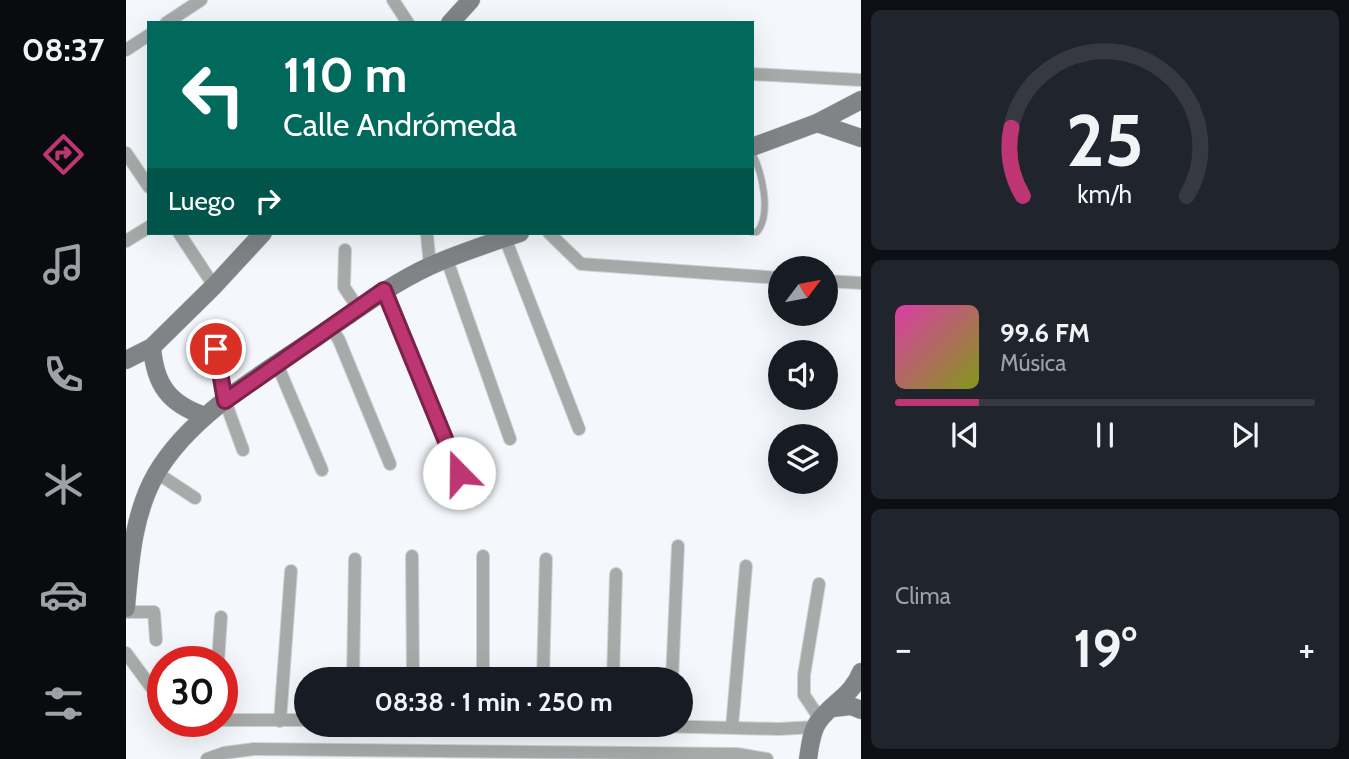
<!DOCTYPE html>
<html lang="es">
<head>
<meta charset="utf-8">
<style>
	:root { --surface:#171b24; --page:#20242c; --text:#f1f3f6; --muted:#9ea1a6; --line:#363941; --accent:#bd3572 }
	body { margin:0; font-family:Cabin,sans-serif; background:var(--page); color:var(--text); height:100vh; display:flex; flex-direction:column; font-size:26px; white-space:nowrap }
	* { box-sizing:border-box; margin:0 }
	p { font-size:23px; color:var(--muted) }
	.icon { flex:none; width:38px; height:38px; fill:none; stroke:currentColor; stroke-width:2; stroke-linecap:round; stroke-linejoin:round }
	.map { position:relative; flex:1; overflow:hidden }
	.drawer { display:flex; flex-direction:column; gap:10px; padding:10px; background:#0d0f14; width:488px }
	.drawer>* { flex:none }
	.top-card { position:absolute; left:21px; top:21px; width:607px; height:214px; border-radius:0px; box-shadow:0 7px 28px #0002; background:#00695c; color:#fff; overflow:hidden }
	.needle { width:46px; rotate:58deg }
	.fabs { position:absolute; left:642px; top:256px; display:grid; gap:14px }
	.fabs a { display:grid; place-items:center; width:70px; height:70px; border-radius:50%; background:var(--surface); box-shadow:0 7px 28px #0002; font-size:35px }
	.speed { position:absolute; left:21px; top:646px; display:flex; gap:14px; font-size:35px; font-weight:700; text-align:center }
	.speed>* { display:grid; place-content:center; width:91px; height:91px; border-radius:50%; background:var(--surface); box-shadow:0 7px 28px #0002; line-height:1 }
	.speed .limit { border:10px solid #d22; background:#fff; color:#111 }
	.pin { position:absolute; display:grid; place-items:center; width:60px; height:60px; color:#fff; margin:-30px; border:4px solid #fff; border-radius:50%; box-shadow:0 2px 7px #0007 }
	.me { position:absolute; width:77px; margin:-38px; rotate:338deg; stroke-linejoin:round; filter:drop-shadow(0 0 5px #0008) }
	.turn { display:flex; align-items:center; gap:24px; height:147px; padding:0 21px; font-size:32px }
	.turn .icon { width:91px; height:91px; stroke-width:2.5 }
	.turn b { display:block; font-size:49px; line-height:60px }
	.then { display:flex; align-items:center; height:66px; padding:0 21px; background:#0003; gap:14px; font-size:26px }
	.big { font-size:52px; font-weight:700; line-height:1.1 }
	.drawer .card { flex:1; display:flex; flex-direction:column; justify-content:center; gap:10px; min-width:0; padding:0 24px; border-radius:10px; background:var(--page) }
	.drawer .dial { align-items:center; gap:0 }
	.dial svg { height:182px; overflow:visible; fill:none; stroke:var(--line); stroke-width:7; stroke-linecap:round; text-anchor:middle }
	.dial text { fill:var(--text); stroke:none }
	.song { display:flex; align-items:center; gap:21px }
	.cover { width:84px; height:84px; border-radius:10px; background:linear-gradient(135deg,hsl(320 70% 55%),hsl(70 70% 35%)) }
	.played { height:7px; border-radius:4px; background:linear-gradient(90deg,var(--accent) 20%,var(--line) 20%) }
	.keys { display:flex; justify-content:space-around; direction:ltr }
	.heat { display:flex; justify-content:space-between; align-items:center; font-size:38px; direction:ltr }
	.trip { position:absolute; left:168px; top:667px; width:399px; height:70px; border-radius:35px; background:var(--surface); box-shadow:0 7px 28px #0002; font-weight:700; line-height:70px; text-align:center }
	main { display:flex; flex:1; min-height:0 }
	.tabs { display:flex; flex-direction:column; width:126px; justify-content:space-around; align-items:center; background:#090b0e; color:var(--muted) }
	.tabs .icon { width:49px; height:49px }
	.tabs .selected { color:var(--accent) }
	.tabs b { font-size:32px; color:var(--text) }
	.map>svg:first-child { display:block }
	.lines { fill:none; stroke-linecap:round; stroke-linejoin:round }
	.service-casing { stroke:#cfd2d6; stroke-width:8 }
	.minor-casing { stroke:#cfd2d6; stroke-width:14 }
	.secondary-casing { stroke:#cfd2d6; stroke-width:19 }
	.service { stroke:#a8aaaa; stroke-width:6 }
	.minor { stroke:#a8aaaa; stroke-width:12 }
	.secondary { stroke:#818486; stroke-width:18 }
	.route-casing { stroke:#7b224a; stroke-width:18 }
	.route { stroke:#bd3572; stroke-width:12 }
</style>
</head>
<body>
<main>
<nav class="tabs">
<b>08:37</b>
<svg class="icon selected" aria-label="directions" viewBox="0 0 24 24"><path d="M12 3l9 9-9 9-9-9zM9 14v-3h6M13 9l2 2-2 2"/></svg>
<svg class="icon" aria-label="music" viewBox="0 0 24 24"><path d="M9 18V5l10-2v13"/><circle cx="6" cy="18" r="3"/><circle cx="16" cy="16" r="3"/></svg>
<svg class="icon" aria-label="phone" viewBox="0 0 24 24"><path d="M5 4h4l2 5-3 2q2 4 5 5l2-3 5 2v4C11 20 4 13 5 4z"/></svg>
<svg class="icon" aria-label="climate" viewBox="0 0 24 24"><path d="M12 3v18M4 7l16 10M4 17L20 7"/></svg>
<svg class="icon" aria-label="car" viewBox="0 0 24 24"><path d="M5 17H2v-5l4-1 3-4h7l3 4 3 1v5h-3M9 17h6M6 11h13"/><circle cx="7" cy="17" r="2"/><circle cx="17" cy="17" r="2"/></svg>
<svg class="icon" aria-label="filters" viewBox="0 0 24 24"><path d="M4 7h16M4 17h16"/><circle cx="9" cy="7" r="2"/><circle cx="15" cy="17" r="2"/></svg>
</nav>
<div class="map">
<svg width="735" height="759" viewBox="0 0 735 759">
	<rect width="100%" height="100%" fill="#f4f7fb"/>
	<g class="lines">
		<defs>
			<path id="service" d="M626 153C636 172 646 214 631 232H626"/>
			<g id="minor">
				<path d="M267 0 282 23"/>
				<path d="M40 23 75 0"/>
				<path d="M0 50 23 35"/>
				<path d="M626 74 735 80"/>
				<path d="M0 153 23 187"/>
				<path d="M53 233 88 286"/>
				<path d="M423 233 455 264 654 278"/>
				<path d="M301 235 304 266"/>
				<path d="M379 238 453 429"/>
				<path d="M0 241 23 227"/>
				<path d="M219 250 218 287 232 308"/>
				<path d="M321 260 384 439"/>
				<path d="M700 281 735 283"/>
				<path d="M258 290 333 473"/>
				<path d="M205 327 213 340 264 464"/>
				<path d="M90 350 99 401 117 450"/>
				<path d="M151 364 196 470"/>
				<path d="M31 473 69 498"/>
				<path d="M286 556 287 679"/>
				<path d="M693 584 678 675V695L694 719"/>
				<path d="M0 612H28L30 640"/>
				<path d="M0 653 25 687 37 697"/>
				<path d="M92 662 95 617"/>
				<path d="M227 679 229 559"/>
				<path d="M357 679V556"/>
				<path d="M417 679 420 559"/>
				<path d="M487 679 490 574"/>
				<path d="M546 679 552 546"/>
				<path d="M96 720H180"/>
				<path d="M154 721 165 571"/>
				<path d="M451 724 653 729 689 727"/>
				<path d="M606 727 620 566"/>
				<path d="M81 759 98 753 128 749 611 754 641 759"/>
			</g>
			<g id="secondary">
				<path d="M324 23 345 0"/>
				<path d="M691 123 735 138"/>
				<path d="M626 147 691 123 735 100"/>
				<path d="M26 347C29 385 43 404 79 416"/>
				<path d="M0 360 26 347 88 286 137 233"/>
				<path d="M0 608C4 562 7 514 30 474 64 415 136 374 191 337 228 312 263 285 304 266 333 253 364 243 394 233"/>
				<path d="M707 708 725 706 735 710"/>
				<path d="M682 759C684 747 685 732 692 722 705 703 726 696 735 672"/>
			</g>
		</defs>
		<!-- service casing -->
		<use href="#service" class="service-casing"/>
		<!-- minor casing -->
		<use href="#minor" class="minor-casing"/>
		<!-- secondary casing -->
		<use href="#secondary" class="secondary-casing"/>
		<!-- service -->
		<use href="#service" class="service"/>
		<!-- minor -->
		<use href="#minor" class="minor"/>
		<!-- secondary -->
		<use href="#secondary" class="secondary"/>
	</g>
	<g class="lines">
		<defs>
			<path id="route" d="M90 349 99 401 258 290 333 473"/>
		</defs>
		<!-- route casing -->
		<use href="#route" class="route-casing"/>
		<!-- route -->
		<use href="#route" class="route"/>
	</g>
</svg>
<div class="fabs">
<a><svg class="needle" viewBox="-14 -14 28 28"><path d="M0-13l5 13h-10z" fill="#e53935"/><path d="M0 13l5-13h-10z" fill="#9ea1a6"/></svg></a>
<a><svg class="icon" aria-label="sound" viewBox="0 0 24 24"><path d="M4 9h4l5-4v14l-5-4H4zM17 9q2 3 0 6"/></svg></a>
<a><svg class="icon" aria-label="layers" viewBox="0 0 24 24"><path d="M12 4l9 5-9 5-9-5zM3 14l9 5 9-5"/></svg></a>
</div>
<div class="speed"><div class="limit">30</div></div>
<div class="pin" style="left:90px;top:349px;background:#d93025"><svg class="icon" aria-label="arrive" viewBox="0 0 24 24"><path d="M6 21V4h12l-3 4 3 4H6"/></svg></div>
<svg class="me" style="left:333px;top:473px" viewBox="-20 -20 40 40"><circle r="19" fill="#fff"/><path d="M0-13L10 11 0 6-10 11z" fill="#bd3572"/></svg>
<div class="trip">08:38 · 1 min · 250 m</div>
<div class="top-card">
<div class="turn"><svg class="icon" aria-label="left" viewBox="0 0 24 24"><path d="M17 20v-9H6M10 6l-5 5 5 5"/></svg><div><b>110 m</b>Calle Andrómeda</div></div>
<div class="then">Luego<svg class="icon" aria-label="right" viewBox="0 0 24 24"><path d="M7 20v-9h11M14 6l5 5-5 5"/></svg></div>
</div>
</div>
<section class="drawer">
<div class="card dial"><svg viewBox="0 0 100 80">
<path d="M14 69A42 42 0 1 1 86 69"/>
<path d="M14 69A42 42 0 0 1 9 39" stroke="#bd3572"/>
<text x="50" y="56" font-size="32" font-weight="700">25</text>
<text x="50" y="72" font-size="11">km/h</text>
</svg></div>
<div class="card">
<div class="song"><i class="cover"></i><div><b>99.6 FM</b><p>Música</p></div></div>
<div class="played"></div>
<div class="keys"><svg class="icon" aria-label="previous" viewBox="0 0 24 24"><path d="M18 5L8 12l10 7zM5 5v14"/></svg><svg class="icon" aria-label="pause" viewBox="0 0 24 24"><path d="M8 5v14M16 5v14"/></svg><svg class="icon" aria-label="next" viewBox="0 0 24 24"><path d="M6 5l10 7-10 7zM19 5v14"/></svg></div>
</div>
<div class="card"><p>Clima</p>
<div class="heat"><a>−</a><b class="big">19°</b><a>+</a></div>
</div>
</section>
</main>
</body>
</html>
